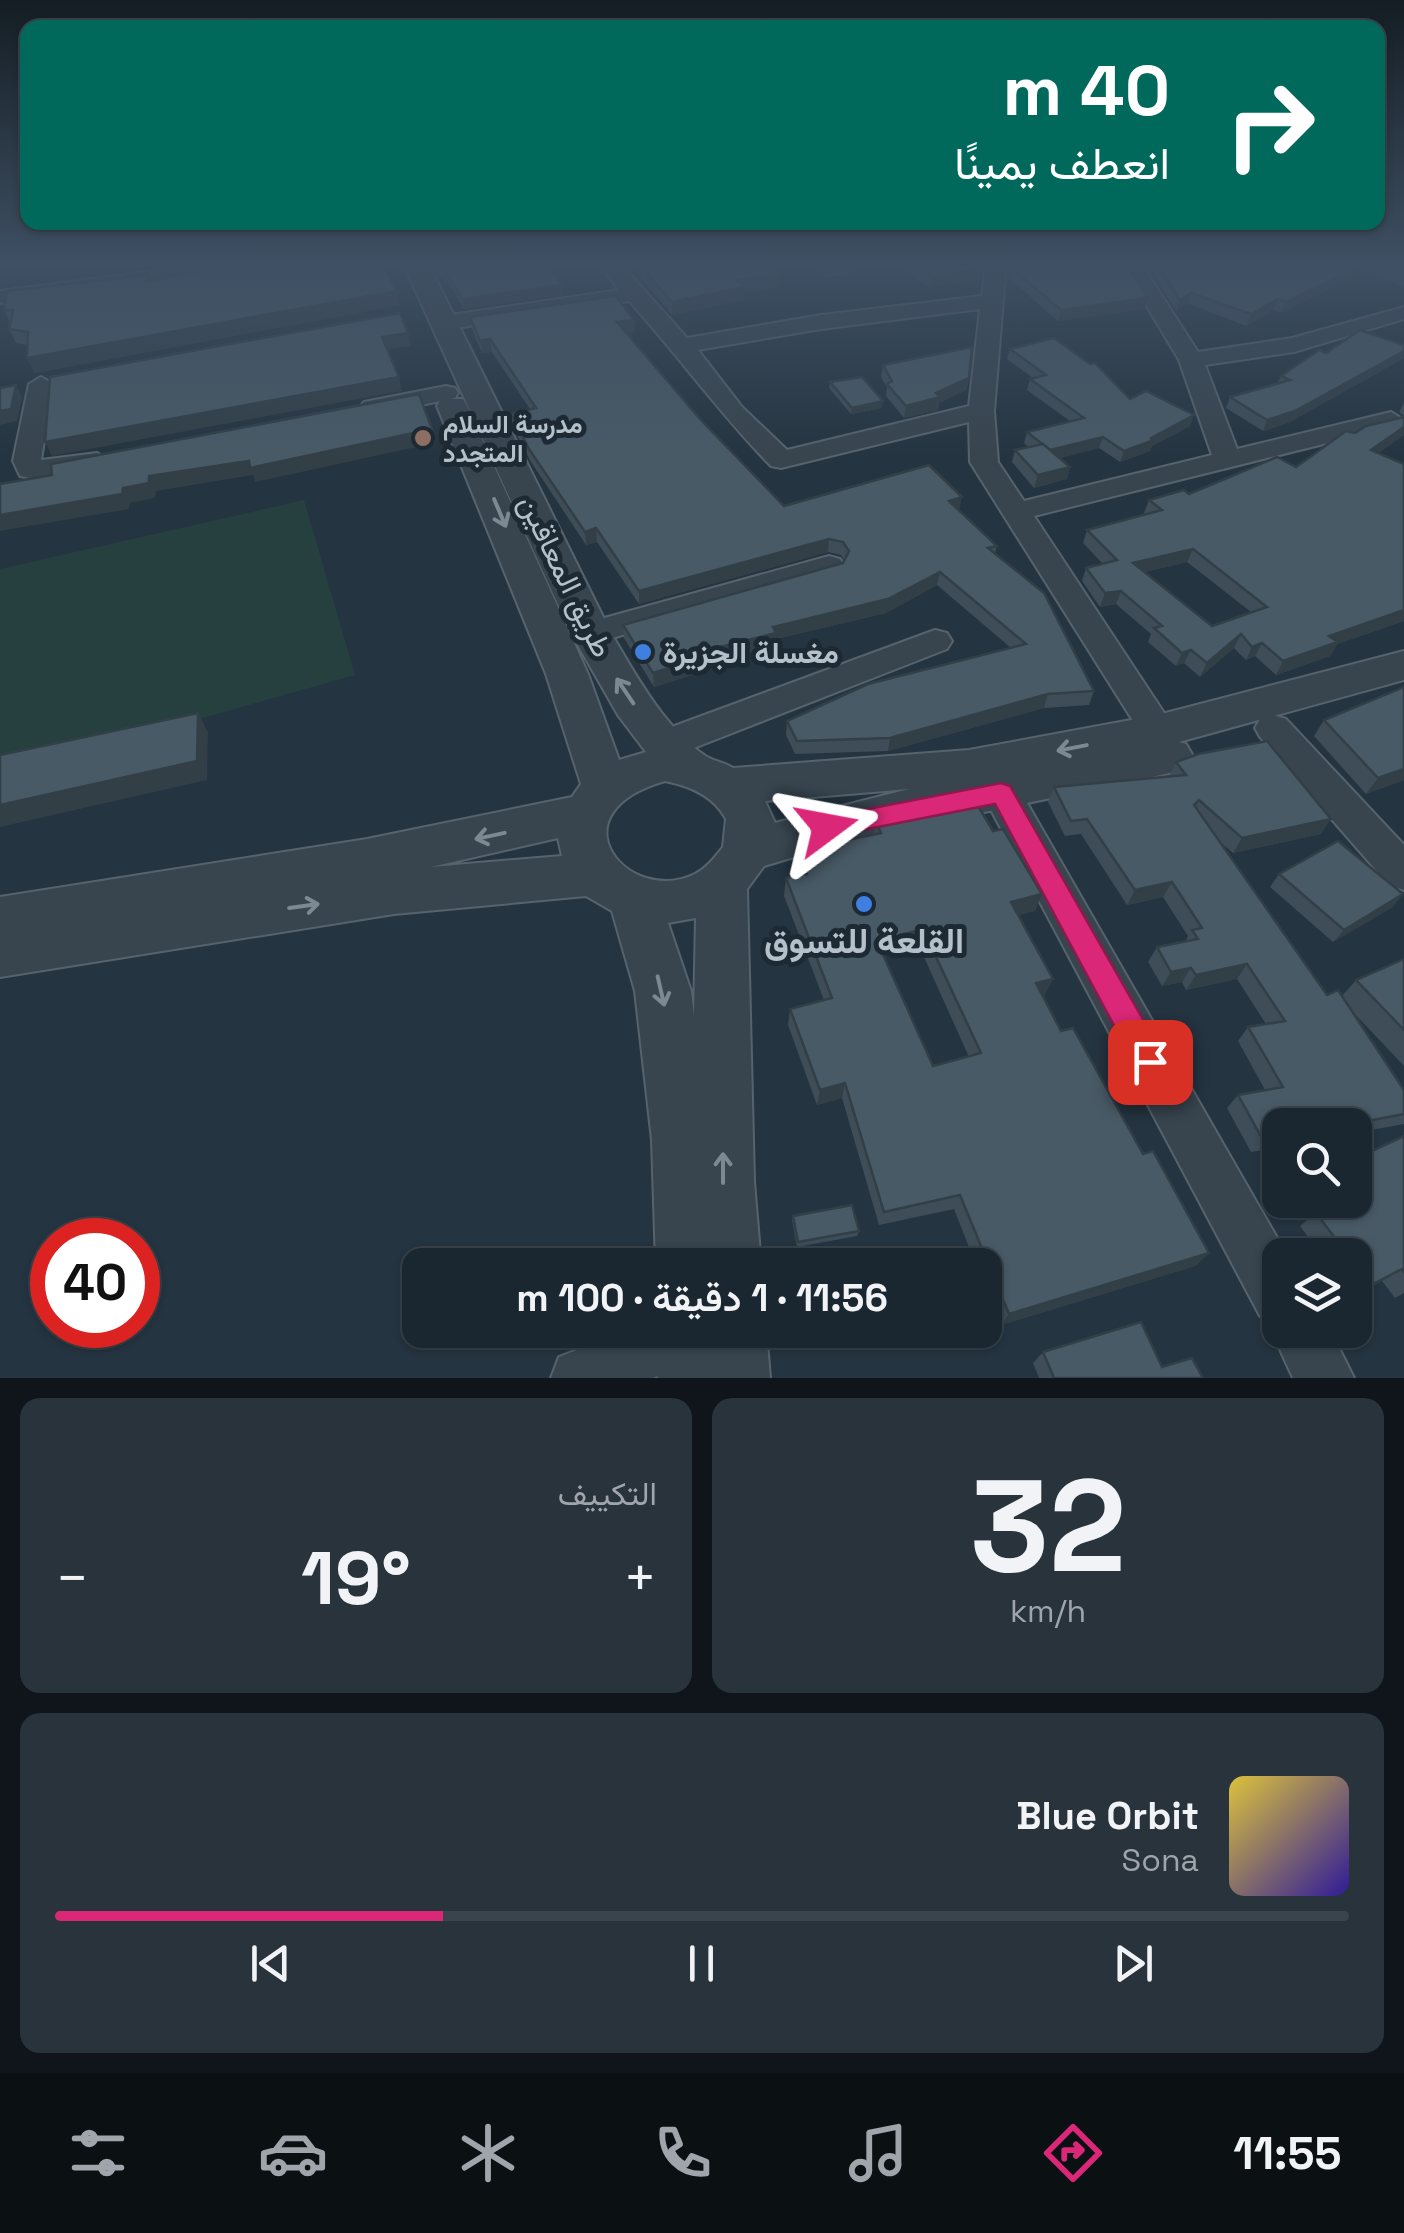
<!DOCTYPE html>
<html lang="ar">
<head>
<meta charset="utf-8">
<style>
	:root { --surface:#1b2730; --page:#28333c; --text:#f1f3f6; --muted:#a0a5ab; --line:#39444c; --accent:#db2777 }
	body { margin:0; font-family:"Space Grotesk",Vazirmatn,sans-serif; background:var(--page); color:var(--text); direction:rtl; height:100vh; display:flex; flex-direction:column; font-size:38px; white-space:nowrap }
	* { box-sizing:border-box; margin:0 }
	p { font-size:32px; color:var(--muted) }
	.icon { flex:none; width:55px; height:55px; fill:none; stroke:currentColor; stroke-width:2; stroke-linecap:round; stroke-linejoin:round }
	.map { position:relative; height:1378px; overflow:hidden; direction:ltr }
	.panel { display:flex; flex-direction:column; gap:20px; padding:20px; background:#0f151a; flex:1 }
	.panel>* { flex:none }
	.hud { position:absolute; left:20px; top:20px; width:1365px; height:210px; border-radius:20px; box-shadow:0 2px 8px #0004,0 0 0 2px var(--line); direction:rtl; background:#00695c; color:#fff; overflow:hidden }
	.controls { position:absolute; left:1262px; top:1108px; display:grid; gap:20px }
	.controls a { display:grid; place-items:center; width:110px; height:110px; border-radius:20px; background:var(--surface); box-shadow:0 2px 8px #0004,0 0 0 2px var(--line); font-size:50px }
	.speed { position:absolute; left:30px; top:1218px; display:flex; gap:20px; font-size:50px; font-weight:700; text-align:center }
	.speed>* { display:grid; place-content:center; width:130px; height:130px; border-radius:50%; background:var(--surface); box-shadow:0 2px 8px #0004,0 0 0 2px var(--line); line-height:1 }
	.speed .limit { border:15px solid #d22; background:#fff; color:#111 }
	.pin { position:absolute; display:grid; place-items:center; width:85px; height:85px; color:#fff; margin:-42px; border-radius:20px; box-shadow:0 5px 15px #0006 }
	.me { position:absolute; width:110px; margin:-55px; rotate:77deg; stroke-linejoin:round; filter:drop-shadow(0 0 8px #0008) }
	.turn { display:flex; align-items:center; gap:35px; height:210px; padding:0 50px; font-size:45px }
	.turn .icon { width:130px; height:130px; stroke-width:2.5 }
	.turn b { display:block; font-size:70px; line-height:85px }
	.big { font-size:75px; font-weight:600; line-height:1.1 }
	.panel .tile { flex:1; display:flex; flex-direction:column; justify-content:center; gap:15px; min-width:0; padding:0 35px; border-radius:20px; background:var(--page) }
	.panel .dial { align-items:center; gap:0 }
	.dial b { font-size:130px; line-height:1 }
	.song { display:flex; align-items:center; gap:30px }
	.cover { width:120px; height:120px; border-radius:15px; background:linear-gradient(135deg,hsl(50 70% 55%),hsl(250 70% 35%)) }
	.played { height:10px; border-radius:5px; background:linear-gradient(90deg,var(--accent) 30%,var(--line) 30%) }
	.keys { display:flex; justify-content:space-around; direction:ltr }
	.heat { display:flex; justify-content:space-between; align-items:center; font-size:55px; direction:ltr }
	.panel .tiles { flex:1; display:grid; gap:20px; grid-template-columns:1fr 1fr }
	.tile:last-child { grid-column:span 2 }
	.trip { position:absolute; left:402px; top:1248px; width:600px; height:100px; border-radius:20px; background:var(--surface); box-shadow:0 2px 8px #0004,0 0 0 2px var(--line); font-weight:600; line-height:100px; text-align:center; direction:rtl }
	.menu { display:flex; height:160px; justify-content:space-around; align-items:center; background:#0b1013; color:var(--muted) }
	.menu .icon { width:70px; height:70px }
	.menu .selected { color:var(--accent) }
	.menu b { font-size:45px; color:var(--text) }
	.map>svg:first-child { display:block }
	.green { fill:#264040 }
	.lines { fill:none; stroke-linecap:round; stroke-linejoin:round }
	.minor-casing { stroke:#56636d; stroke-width:4 }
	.tertiary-casing { stroke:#56636d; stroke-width:4 }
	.minor { fill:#38454f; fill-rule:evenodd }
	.tertiary { fill:#38454f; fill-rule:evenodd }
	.wall { fill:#3e4d58; fill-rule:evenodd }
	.shaded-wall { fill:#323f47 }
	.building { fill:#485a66; stroke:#323f47; stroke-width:2.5; fill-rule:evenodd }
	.oneway { stroke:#7c8993 }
	.route { fill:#db2777; stroke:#8e194d; stroke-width:2.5 }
	.education-dot { fill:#8d6e63; stroke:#1d2a34; stroke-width:4 }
	.shop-dot { fill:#3f7fe0; stroke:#1d2a34; stroke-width:4 }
	.labels { text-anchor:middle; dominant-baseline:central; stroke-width:10; stroke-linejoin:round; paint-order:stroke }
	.far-poi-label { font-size:25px; font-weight:bold; fill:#b4c0ca; stroke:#1d2a34; text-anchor:start }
	.street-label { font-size:30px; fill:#b4c0ca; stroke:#1d2a34 }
	.poi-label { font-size:30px; font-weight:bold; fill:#b4c0ca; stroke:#1d2a34; text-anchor:start }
	.near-poi-label { font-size:35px; font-weight:bold; fill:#b4c0ca; stroke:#1d2a34 }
</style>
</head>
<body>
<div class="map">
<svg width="1404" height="1378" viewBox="0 0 1404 1378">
	<rect width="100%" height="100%" fill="#243440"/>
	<!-- green -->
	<path class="green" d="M304 500 355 675 0 775V569Z"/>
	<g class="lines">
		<defs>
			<g id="minor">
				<path d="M217 263H277L267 269 0 303V291Z"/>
				<path d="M428 263H472L469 267 419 277 409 271Z"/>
				<path d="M599 263H620L687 338 821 315 982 296 986 263H1006L994 411 998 462 1024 501 1212 455 1179 360 1121 263H1141L1198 352 1292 338 1404 307V319L1294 352 1205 365 1237 449 1391 412 1404 420 1400 425 1034 516 1176 731 1171 740 1158 744 1145 740 970 462 969 422 781 468 771 466C720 414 678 355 629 301L444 330 433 323 444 316 619 290ZM980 309 969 406 787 450 742 407 698 350 821 329Z"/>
				<path d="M41 377 53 384 41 460 97 453 111 461 107 467 30 478 20 476 13 461 29 384Z"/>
				<path d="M446 386 455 388 458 393 455 398 373 415 360 407 364 402Z"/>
				<path d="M829 556 840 559 844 566 840 573 591 644 579 641 574 633 579 625Z"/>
				<path d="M935 630 947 633 952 641 947 649 676 755 663 759 650 755 645 745 650 735Z"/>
				<path d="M1273 715 1286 719 1404 845V890L1389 885 1260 737 1255 728 1260 719Z"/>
				<path d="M1001 778 1015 782 1287 1255H1280V1330H1330L1354 1378H1293L1271 1330 1274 1321 1260 1316 982 793 987 782Z"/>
				<path d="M629 1330H719L720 1334 712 1354 653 1378H551L559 1357Z"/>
			</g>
			<g id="tertiary">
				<path d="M403 263H428L611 633C635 674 664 727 704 755 712 761 724 762 733 768L969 750 1158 715 1404 651V680L1179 742 1186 744 1193 756 1186 768 1170 773 851 840 764 866 747 889 754 1182 761 1265H656L652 1140 635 991 612 911 586 896 394 914 0 977V897L367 839 572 797 581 784 546 674 437 406 441 399H463L467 406 588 674 619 760 646 752 618 715 571 633ZM665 781C690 786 714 796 726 819L723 847C715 857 707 868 695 874 629 907 550 814 665 781ZM909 789 775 823 765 801ZM558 838 562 856 431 867ZM696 918 694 1016 691 991 668 923Z"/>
				<path d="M657 1330H766L770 1378H658Z"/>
			</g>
		</defs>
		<!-- minor casing -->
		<use href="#minor" class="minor-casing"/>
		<!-- tertiary casing -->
		<use href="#tertiary" class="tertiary-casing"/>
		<!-- minor -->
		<use href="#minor" class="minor"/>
		<!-- tertiary -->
		<use href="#tertiary" class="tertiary"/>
	</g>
	<!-- wall -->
	<g class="wall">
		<path d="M816 263H855V275L824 277Z"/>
		<path d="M896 263H985L980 279 930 288Z"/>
		<path d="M1009 263H1126L1144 309 1058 321 1009 278Z"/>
		<path d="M1146 263H1404V287L1366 271 1281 313 1273 310 1246 326 1187 303 1176 311Z"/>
		<path d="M640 265 780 275V288L744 292V300L672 315 641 278Z"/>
		<path d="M443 266 563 295 464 309 445 276Z"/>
		<path d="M387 274 400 305 34 373 27 345 16 343 9 329 10 323 4 310 149 281Z"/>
		<path d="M470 317 634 320 635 332 626 333 700 419 784 506 959 511 997 546 995 554 1094 691 1089 705 1044 708 888 751 795 754 786 735 787 721 1011 648 937 585 886 613 776 639V646L695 666V674L654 687 624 638 623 625 843 563 844 560 841 555 828 552 639 604 597 542 586 545 531 462 513 427 511 414 530 409 492 352 482 353 472 329Z"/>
		<path d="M1404 345V358L1290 422 1263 431 1226 408 1230 397 1278 383 1281 376 1326 353Z"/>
		<path d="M1010 349 1130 399 1190 426 1152 446 1150 451 1120 462 1099 448 1060 458 1070 467 1067 479 1034 488 1012 462 1015 450 1028 447 1024 443 1027 432 1070 421 1027 390 1030 379 1033 378 1007 359Z"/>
		<path d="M883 365 969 378 966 390 939 403 938 410 904 418 886 396 887 387 881 377Z"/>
		<path d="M830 382 882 408 851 414 829 388Z"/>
		<path d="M1404 403V416L1399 412Z"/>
		<path d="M1404 417V435L1378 453 1404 464V621L1337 644 1330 656 1276 675 1255 656 1246 660 1234 648 1200 677 1184 663 1176 666 1148 642 1151 634 1116 604 1100 607 1082 581 1086 568 1103 564 1083 543 1087 530 1146 515 1144 513 1149 500 1189 494 1296 467 1355 433ZM1187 562 1251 612 1212 626 1145 572Z"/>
		<path d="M1404 687V780L1366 794 1314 736 1324 720Z"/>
		<path d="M1176 762 1321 834 1233 853 1219 841 1327 995 1342 996 1356 980 1404 959V1066L1351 1010 1404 1090V1124L1355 1133V1125H1280V1147L1251 1152 1227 1108 1238 1095 1265 1090 1238 1041 1248 1027 1266 1024 1237 979 1186 990 1182 982 1162 986 1148 962 1157 947 1185 942 1188 936 1163 897 1127 905 1081 834 1065 836 1048 802 1054 787 1169 777Z"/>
		<path d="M876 822 993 831 1042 894 1035 911 1018 915 1045 995 1042 996 1061 1031 1209 1253 1195 1266 1001 1325 985 1286V1265H976L954 1209 879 1225 842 1098 817 1105 788 1025 790 1009 824 1000 784 896 786 878 799 875 796 867 798 850 873 835ZM919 946 969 1057 933 1066 883 955Z"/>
		<path d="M1279 874 1393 907 1333 942 1270 887Z"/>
		<path d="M1404 1136V1293L1395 1298 1382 1281 1355 1295V1255H1321L1300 1226 1316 1213 1327 1208 1321 1200H1355Z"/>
		<path d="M793 1216 859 1231 857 1236 797 1247 792 1220Z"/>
		<path d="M1043 1352 1162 1367 1203 1378H1039L1033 1363Z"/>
	</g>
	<!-- shaded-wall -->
	<g class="shaded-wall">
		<path d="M985 263 980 279 930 288 931 277Z"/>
		<path d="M1365 263H1370L1366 271 1281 313 1286 302Z"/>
		<path d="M780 275V288L744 292V300L672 315V302L737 280Z"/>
		<path d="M562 285 563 295 464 309 462 299Z"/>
		<path d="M397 291 400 305 34 373 27 358Z"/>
		<path d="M1191 293 1187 303 1176 311 1180 300Z"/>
		<path d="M1148 298 1144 309 1058 321 1061 310Z"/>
		<path d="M1278 299 1273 310 1246 326 1251 314Z"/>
		<path d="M634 320 635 332 618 334 617 322Z"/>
		<path d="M408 333 411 346 385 350 382 337Z"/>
		<path d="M490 339 492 352 482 353 480 341Z"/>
		<path d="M1404 351V358L1290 422 1263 431 1267 420Z"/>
		<path d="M399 377 402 391 52 456 45 442Z"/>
		<path d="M969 378 966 390 939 403 938 410 904 418 906 406Z"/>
		<path d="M16 385 22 397 17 421 0 425V411Z"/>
		<path d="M883 401 882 408 851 414 852 408Z"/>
		<path d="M1194 415 1190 426 1152 446 1150 451 1120 462 1124 451Z"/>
		<path d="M1404 427V435L1365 463 1371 450Z"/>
		<path d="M432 429 435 443 255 482 253 475 156 491 155 498 130 503 129 509 0 531V515L149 476Z"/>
		<path d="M1103 437 1099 448 1046 462 1049 450Z"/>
		<path d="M1070 467 1067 479 1034 488 1038 475Z"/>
		<path d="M962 497 959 511 949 501Z"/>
		<path d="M596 528 597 542 586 545 585 532Z"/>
		<path d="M829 539 828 552 639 604V591Z"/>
		<path d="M1193 549 1187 562 1128 576 1133 563Z"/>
		<path d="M940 572 937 585 886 613 776 639V646L695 666V674L654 687 653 673 691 654Z"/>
		<path d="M1121 591 1116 604 1100 607 1105 593Z"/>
		<path d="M1404 610V621L1337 644 1330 656 1276 675 1283 661 1329 636Z"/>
		<path d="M1241 634 1234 648 1200 677 1207 663Z"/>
		<path d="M1262 643 1255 656 1246 660 1252 647Z"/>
		<path d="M1191 650 1184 663 1176 666 1182 653Z"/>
		<path d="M1048 694 1044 708 888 751 890 738Z"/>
		<path d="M198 713 208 732 207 780 0 827V805Z"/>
		<path d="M1404 769V780L1366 794 1378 778Z"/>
		<path d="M1331 819 1321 834 1233 853 1242 838Z"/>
		<path d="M1172 882 1163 897 1127 905 1135 890Z"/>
		<path d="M1042 894 1035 911 1004 919 1011 902Z"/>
		<path d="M1403 894 1393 907 1333 942 1344 930Z"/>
		<path d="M923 929 919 946 873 958 877 941Z"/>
		<path d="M1247 964 1237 979 1186 990 1196 975Z"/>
		<path d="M1191 968 1182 982 1162 986 1171 972Z"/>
		<path d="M1053 979 1045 995 1028 999 1036 983Z"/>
		<path d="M845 1083 842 1098 817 1105 820 1090Z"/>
		<path d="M1209 1253 1195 1266 1001 1325 1009 1314Z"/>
		<path d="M1402 1269 1382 1281 1355 1295 1371 1285Z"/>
	</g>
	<!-- building -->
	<g class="building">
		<path d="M243 263H381L397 291 27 358 28 332 9 329 13 310H4L7 291 147 275 148 281Z"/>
		<path d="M457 263H545L562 285 462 299 443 266Z"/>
		<path d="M649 263H771L780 275 737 280 744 287 672 302 640 265Z"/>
		<path d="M822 263H855L856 267 825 269Z"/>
		<path d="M912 263H984L982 268 931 277Z"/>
		<path d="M1011 263H1126L1148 298 1061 310 1011 268Z"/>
		<path d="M1156 263H1365L1286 302 1278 299 1251 314 1191 293 1180 300Z"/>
		<path d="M1378 263H1404V274Z"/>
		<path d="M616 296 634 320 617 322 700 419 784 506 929 465 962 497 949 501 997 546 988 548 1044 593 1094 691 1048 694 890 738 797 741 787 721 868 684 1026 644 940 572 888 599 773 627 776 633 691 654 695 660 653 673 623 625 843 563 849 551 843 542 829 539 639 591 596 528 585 532 529 449 511 414 536 408 490 339 480 341 470 317Z"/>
		<path d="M400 313 408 333 382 337 399 377 45 442 50 377Z"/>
		<path d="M1360 330 1404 345V351L1295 411 1267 420 1230 397 1290 380 1281 376 1319 350 1326 353Z"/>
		<path d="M1054 338 1090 364 1095 363 1130 399 1146 391 1194 415 1151 438 1154 440 1124 451 1103 437 1050 450 1027 432 1084 418 1030 379 1046 375 1010 349Z"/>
		<path d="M972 347 969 378 936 393 940 397 906 406 887 384 892 381 883 365Z"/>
		<path d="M862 377 883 401 852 408 830 382Z"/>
		<path d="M16 385 11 409 0 411V388Z"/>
		<path d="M419 394 432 429 250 468 249 461 149 476V483L123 488 122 494 0 515V484L52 475 51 464Z"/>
		<path d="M1404 417V427L1371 450 1404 464V610L1329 636 1338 642 1283 661 1262 643 1252 647 1241 634 1207 663 1191 650 1182 653 1154 628 1162 626 1121 591 1105 593 1086 568 1117 560 1087 530 1162 510 1149 500 1184 490 1189 494 1277 457 1296 467 1346 431 1355 433 1366 426ZM1193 549 1267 607 1212 626 1133 563Z"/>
		<path d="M1043 444 1070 467 1038 475 1015 450Z"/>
		<path d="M1404 687V769L1378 778 1324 720Z"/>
		<path d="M198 713 197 761 0 805V755Z"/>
		<path d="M1267 741 1331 819 1242 838 1199 800 1194 805 1327 995 1338 990 1404 1090V1114L1346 1125H1280V1137L1263 1140 1238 1095 1283 1087 1248 1027 1285 1021 1247 964 1196 975 1191 968 1171 972 1157 947 1198 939 1192 930 1202 928 1172 882 1135 890 1087 819 1071 821 1054 787 1186 775 1176 762 1198 754Z"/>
		<path d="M975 801 993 831 1003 829 1042 894 1011 902 1053 979 1036 983 1061 1031 1073 1028 1143 1154 1153 1151 1209 1253 1009 1314 960 1195 884 1212 845 1083 820 1090 790 1009 832 998 786 878 807 874 798 850 881 833 876 822ZM923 929 981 1053 933 1066 877 941Z"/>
		<path d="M1338 841 1403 894 1344 930 1279 874Z"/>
		<path d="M1404 959V1030L1356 980Z"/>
		<path d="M1404 1136V1272L1402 1269 1371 1285 1355 1264V1255H1348L1316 1213 1344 1200H1355V1159Z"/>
		<path d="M852 1205 859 1231 798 1242 793 1216Z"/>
		<path d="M1141 1322 1162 1367 1192 1358 1203 1378H1054L1043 1352Z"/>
	</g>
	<!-- one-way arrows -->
	<defs><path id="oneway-shaft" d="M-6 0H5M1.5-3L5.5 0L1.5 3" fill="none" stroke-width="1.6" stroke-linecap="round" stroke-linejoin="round" transform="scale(2.5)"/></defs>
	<g class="oneway">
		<use href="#oneway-shaft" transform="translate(500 513) rotate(67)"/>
		<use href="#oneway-shaft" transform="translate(625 691) rotate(-124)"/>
		<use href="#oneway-shaft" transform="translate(1072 748) rotate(169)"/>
		<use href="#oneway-shaft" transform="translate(490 836) rotate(168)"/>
		<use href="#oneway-shaft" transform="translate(304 906) rotate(-8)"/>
		<use href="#oneway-shaft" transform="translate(661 991) rotate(77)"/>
		<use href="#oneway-shaft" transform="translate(723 1168) rotate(-90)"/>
	</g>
	<!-- sky -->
	<linearGradient id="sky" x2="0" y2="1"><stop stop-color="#141d23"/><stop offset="0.58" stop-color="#3f5064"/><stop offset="1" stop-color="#3f5064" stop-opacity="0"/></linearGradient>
	<rect width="1404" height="456" fill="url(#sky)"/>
	<!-- route -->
	<path class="route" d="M1001 783 1010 786 1161 1051 1166 1062 1161 1072 1150 1076 1139 1072 995 804 827 837 818 834 814 827 818 820 827 817Z"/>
	<!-- markers -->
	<circle class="education-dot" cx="423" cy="438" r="10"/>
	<g class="shop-dot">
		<circle cx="643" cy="652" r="10"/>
		<circle cx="864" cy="904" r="10"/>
	</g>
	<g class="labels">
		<!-- far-poi labels -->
		<g class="far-poi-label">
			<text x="443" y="424">مدرسة السلام<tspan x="443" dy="29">المتجدد</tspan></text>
		</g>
		<!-- street labels -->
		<g class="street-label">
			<text transform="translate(566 576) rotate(64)">طريق المعاقين</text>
		</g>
		<!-- poi labels -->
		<g class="poi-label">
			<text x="663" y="652">مغسلة الجزيرة</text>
		</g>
		<!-- near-poi labels -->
		<g class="near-poi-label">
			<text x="864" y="941">القلعة للتسوق</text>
		</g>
	</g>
</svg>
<div class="controls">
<a><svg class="icon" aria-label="search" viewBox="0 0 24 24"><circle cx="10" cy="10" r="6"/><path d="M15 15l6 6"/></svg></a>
<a><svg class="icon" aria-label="layers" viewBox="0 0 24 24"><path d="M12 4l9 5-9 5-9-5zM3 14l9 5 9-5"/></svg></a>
</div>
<div class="speed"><div class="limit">40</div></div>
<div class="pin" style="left:1150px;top:1062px;background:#d93025"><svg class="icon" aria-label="arrive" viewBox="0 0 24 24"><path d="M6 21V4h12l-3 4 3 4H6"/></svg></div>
<svg class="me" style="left:827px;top:827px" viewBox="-20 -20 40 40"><path d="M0-17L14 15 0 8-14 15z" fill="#db2777" stroke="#fff" stroke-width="4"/></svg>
<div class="trip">11:56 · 1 دقيقة · 100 m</div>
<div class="hud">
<div class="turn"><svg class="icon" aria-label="right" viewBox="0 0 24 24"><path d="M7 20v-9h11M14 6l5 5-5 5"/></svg><div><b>40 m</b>انعطف يمينًا</div></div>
</div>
</div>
<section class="panel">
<div class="tiles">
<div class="tile dial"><b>32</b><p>km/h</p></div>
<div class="tile"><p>التكييف</p>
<div class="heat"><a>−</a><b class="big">19°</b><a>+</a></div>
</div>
<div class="tile">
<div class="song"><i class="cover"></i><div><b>Blue Orbit</b><p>Sona</p></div></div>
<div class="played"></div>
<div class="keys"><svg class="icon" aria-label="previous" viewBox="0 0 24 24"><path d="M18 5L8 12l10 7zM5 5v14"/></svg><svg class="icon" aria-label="pause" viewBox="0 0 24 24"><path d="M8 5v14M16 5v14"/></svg><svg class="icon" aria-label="next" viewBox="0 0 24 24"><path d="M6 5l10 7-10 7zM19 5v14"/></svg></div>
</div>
</div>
</section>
<nav class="menu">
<b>11:55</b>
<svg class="icon selected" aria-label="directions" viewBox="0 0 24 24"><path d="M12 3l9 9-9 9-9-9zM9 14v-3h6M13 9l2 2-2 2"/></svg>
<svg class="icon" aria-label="music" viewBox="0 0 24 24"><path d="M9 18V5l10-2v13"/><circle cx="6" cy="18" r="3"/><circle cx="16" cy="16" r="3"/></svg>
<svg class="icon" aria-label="phone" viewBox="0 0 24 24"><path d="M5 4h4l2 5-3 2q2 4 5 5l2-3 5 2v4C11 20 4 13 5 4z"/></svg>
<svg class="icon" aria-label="climate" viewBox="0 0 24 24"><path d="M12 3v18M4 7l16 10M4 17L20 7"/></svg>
<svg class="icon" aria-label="car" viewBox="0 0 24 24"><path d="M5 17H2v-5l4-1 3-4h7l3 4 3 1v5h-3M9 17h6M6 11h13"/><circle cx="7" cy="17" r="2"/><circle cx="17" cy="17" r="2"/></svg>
<svg class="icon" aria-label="filters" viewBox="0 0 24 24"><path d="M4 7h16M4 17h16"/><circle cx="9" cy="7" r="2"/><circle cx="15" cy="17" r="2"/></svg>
</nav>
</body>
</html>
